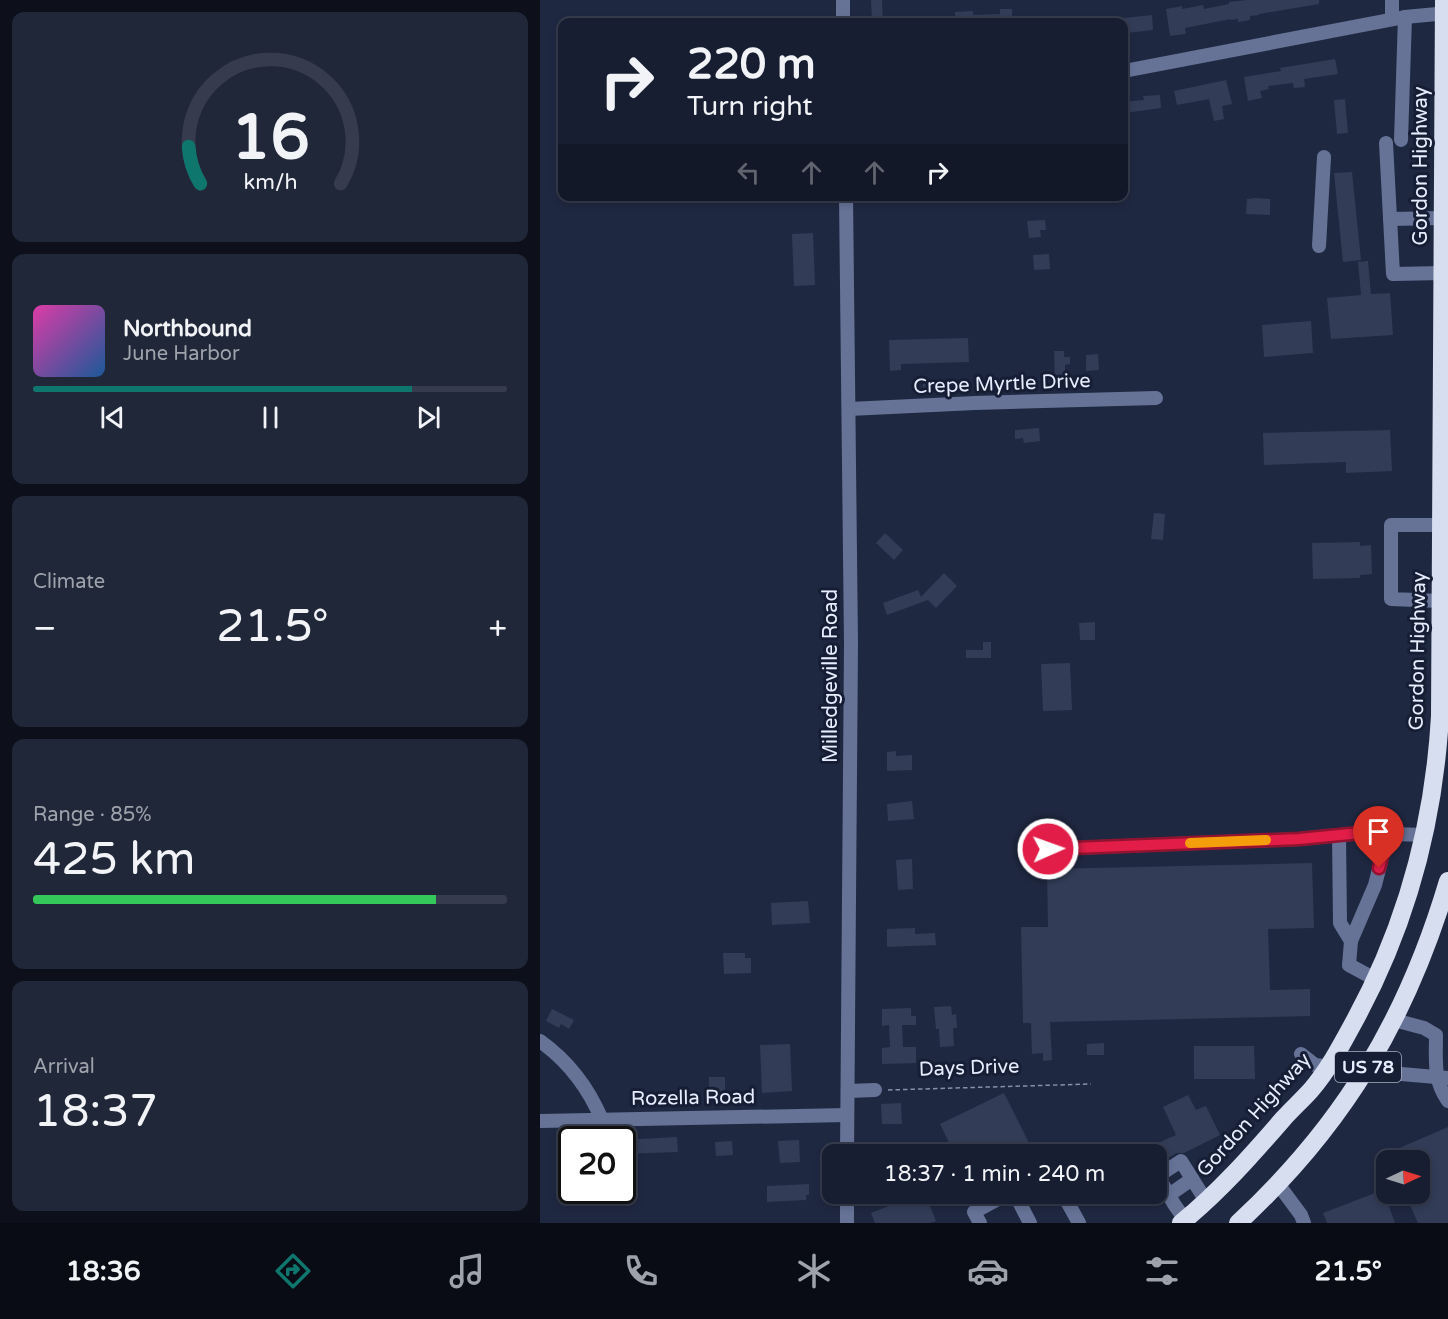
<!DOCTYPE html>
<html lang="en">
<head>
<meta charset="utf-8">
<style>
	:root { --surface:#171e31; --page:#202739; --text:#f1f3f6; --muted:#9ea2ab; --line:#363c4d; --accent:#0f766e }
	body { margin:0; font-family:"Varela Round",sans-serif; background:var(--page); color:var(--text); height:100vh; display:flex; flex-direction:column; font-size:22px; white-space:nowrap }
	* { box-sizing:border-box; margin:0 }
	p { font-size:20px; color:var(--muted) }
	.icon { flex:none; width:33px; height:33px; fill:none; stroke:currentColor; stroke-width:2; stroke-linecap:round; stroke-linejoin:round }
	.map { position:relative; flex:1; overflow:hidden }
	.details { display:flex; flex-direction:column; gap:12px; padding:12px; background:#0d101b; width:540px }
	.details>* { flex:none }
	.guide { position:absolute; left:18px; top:18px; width:570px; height:183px; border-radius:12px; box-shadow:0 3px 9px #0003,0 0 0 2px var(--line); background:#171e31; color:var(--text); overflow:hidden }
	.needle { width:39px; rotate:86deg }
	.controls { position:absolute; left:836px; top:1150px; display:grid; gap:12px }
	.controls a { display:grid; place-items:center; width:54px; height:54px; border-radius:12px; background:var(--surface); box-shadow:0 3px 9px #0003,0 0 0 2px var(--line); font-size:30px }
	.speed { position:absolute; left:18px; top:1126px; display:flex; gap:12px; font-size:30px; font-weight:700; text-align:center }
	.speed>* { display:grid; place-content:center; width:78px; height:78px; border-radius:50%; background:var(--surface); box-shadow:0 3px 9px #0003,0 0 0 2px var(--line); line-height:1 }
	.speed .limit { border:3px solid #111; border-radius:9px; background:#fff; color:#111 }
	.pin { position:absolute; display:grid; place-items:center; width:51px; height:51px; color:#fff; margin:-62px -26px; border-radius:50% 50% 50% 0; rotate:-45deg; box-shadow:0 0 6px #0007 }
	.pin .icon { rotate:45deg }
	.me { position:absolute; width:66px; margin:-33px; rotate:88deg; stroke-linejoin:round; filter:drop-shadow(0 0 4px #0008) }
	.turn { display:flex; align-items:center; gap:21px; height:126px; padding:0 30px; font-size:27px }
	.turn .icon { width:78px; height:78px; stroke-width:2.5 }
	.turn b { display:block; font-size:42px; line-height:51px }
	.lanes { display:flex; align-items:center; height:57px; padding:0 30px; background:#0003; justify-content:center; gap:30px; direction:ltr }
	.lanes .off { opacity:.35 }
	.big { font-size:45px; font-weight:600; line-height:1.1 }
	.details .card { flex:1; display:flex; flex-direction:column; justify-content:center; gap:9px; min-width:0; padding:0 21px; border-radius:12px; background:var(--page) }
	.details .dial { align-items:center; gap:0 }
	.dial svg { height:156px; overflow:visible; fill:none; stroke:var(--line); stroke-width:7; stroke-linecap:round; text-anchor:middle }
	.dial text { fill:var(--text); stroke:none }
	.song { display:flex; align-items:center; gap:18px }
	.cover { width:72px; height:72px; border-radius:9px; background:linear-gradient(135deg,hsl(320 70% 55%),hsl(210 70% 35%)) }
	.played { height:6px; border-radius:3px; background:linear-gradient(90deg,var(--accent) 80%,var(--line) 80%) }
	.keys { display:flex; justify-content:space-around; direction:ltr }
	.heat { display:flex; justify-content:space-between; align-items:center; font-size:33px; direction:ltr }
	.charge { height:9px; border-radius:4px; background:linear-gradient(90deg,#34c759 85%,var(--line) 0) }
	.trip { position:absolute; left:282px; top:1144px; width:345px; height:60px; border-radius:12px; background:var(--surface); box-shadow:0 3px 9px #0003,0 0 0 2px var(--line); font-weight:600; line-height:60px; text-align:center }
	.menu { display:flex; height:96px; justify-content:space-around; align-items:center; background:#090c14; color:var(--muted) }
	.menu .icon { width:42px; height:42px }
	.menu .current { color:var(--accent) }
	.menu b { font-size:27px; color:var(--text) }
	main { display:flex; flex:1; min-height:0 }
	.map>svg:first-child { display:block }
	.building { fill:#323c57 }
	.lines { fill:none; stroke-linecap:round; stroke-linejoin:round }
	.path { stroke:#8890a5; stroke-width:1.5; stroke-dasharray:4.5 3; stroke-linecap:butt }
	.minor { stroke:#667397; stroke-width:14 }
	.highway { stroke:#d7def0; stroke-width:18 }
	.route-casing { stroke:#92132f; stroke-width:15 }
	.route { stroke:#e11d48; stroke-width:10 }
	.slow { stroke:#f59e0b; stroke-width:10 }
	.labels { text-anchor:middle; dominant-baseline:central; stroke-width:6; stroke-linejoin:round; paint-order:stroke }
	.shield { fill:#161e36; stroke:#a8afc2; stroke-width:1.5 }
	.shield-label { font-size:18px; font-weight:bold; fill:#e6edfe }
	.street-label { font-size:20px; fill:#e6edfe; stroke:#161e36 }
</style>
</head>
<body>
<main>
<section class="details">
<div class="card dial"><svg viewBox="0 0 100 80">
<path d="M14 69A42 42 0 1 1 86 69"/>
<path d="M14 69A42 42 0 0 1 8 50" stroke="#0f766e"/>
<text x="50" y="56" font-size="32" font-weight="700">16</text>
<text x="50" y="72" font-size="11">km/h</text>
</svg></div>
<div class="card">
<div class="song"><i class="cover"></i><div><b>Northbound</b><p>June Harbor</p></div></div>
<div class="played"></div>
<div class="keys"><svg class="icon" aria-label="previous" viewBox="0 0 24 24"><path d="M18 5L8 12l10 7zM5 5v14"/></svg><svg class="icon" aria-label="pause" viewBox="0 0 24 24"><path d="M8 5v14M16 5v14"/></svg><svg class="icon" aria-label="next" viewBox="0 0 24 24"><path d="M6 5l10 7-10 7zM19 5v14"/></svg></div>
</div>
<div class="card"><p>Climate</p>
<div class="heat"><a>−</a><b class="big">21.5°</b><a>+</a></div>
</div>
<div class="card"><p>Range · 85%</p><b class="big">425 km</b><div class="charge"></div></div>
<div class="card"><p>Arrival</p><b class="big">18:37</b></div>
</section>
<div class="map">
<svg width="908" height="1223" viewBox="0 0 908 1223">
	<rect width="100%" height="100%" fill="#1f2841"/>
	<!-- building -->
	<g class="building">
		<path d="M331 0H342L343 22H332Z"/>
		<path d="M707 0H779V4L719 14V15L710 16V20L698 22V19L691 20V19L645 28 646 34 630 36 626 9 642 6V9L663 5 664 9 689 4V2Z"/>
		<path d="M460 9H472V22H415V12L433 11V15L460 14Z"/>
		<path d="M612 15 613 30 586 33 584 18Z"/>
		<path d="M795 59 798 74 764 79 765 87 754 88 753 83 728 86 729 89 720 91 722 98 708 101 704 77 741 71 740 68Z"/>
		<path d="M686 80 692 104 682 106 684 119 674 121 669 99 637 105 634 91Z"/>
		<path d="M620 95 621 108 584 113V102L604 100 603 96Z"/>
		<path d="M805 99 808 133 797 134 794 100Z"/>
		<path d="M812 172 821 260 803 262 794 173Z"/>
		<path d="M715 198 730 199V215L706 214 707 199Z"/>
		<path d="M505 220 506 230H500L501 237 489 238 487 221Z"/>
		<path d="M273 233 275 285 254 286 252 234Z"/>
		<path d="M509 254 510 269 494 270 493 255Z"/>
		<path d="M828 261 831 294 850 293 853 335 791 339 787 298 821 295 818 262Z"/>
		<path d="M771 321 773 353 724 357 722 325Z"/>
		<path d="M428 338 429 362 361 364V370L350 371 349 340Z"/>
		<path d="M514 351H524V357H530V364L525 365V375L515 376Z"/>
		<path d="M558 354 559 370 546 371V355Z"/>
		<path d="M405 382V393L383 394V383Z"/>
		<path d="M499 428 500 441 484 443 483 438 475 439V430Z"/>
		<path d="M850 430 852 471 806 473V462L724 465 723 433Z"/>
		<path d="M614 513 625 514 623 540 611 539Z"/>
		<path d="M345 533 363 550 354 560 336 543Z"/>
		<path d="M820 542V546L831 545 832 574 820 575V578L773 579 772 543Z"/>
		<path d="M404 573 417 586 396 608 388 600 347 615 343 603 378 590 381 597Z"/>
		<path d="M555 622V640H540L539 623Z"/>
		<path d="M443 642H451V658H426V650H443Z"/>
		<path d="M530 663 532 710 503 711 501 664Z"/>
		<path d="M356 751V756L372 755V770L347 771V752Z"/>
		<path d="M372 801 374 819 348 821 347 804Z"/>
		<path d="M372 859 373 889 358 890 356 860Z"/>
		<path d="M772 863 774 928 728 929 730 990 770 989V1016L510 1022 512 1060 503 1061V1053L492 1054 491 1023H483L481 927H508L507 869Z"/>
		<path d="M268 901 270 923 232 925 231 903Z"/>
		<path d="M375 928V934L395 933 396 945 347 947V929Z"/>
		<path d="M183 953H205V958H211V973L184 974Z"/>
		<path d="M411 1006 412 1015 416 1014 417 1028H413L414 1046 400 1047 399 1029H396L394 1007Z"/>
		<path d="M371 1008V1016H376V1025H362L363 1047H376V1063L342 1064V1048L350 1047 349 1025 342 1026V1009Z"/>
		<path d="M12 1009 34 1020 29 1029 21 1024 19 1028 6 1021Z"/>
		<path d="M564 1043V1055H547V1044Z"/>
		<path d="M250 1044 252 1091 222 1093 220 1045Z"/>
		<path d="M654 1046H714L715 1079H654Z"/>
		<rect x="169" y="1077" width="16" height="19"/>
		<path d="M464 1093 495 1155H415L400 1124Z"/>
		<path d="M648 1095 656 1110 666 1106 680 1135 644 1153H636L616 1166V1155H615L614 1150 611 1146 636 1135 623 1107Z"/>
		<path d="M361 1103 362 1124H342L341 1104Z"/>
		<path d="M908 1127V1223H878L865 1194H879V1161H851L848 1153Z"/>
		<path d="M137 1137 138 1152 82 1154V1140Z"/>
		<path d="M259 1140 260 1162 240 1163 238 1141Z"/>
		<path d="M192 1141 193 1155 176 1156 175 1142Z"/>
		<path d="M269 1184V1195H266V1200L227 1202V1186Z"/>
		<path d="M843 1190 855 1223H787L783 1213Z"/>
		<path d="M379 1194H385L396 1221 390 1223H335L331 1213Z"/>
	</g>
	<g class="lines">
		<!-- path -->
		<path class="path" d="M348 1090 551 1084"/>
		<!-- minor -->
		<g class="minor">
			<path d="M303 0V22"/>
			<path d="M852 19V0"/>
			<path d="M584 71 865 17 908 13"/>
			<path d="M861 140 865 17"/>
			<path d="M846 143 853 274 903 273"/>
			<path d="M306 196 311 644 307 1155"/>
			<path d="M850 219 903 218"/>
			<path d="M779 246 784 157"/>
			<path d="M309 409 435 403 616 398"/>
			<path d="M901 601 851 599V525H902"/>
			<path d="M799 835 800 923 811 941 809 965 835 979"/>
			<path d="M485 850 759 839 821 833 884 835"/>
			<path d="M811 941 835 885 848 834"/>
			<path d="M854 1020 884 1028 896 1035C896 1060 893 1080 908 1101"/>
			<path d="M0 1041C28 1061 49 1089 62 1120"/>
			<path d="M761 1054 775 1065 861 1074 908 1078"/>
			<path d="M308 1091 335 1090"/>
			<path d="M0 1121 307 1115"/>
			<path d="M606 1154V1155"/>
			<path d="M738 1184 761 1215 764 1223"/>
			<path d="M475 1194 490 1223"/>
			<path d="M523 1194 539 1223"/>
			<path d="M629 1195 652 1179"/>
			<path d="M645 1220 634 1204 618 1176 641 1161 666 1201"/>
			<path d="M307 1223V1194"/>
			<path d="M440 1223 434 1212 467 1194"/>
		</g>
		<!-- highway -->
		<g class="highway">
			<path d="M641 1223C679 1192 711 1156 743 1119 752 1109 762 1100 771 1090 789 1069 802 1044 815 1020 866 926 894 823 900 716L904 0"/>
			<path d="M698 1223C804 1125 867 1019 908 881"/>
		</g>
	</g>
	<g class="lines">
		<defs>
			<path id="route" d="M508 849 759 839 820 833 848 834 839 868"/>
		</defs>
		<!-- route casing -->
		<use href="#route" class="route-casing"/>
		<!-- route -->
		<use href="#route" class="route"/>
		<!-- slow -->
		<path class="slow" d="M650 843 726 840"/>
	</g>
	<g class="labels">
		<!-- shield labels -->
		<rect class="shield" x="795" y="1052" width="66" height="30" rx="4.5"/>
		<g class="shield-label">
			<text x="828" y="1067">US 78</text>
		</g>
		<!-- street labels -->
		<g class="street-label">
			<text transform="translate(881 166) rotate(-90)">Gordon Highway</text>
			<text transform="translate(462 384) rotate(-2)">Crepe Myrtle Drive</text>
			<text transform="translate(878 651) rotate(-89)">Gordon Highway</text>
			<text transform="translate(291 676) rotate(-90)">Milledgeville Road</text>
			<text transform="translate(429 1068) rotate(-2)">Days Drive</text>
			<text transform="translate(153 1098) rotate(-1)">Rozella Road</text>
			<text transform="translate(714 1115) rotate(-48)">Gordon Highway</text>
		</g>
	</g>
</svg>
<div class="controls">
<a><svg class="needle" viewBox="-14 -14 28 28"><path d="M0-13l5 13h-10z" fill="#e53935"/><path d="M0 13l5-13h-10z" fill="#9ea2ab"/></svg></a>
</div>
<div class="speed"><div class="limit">20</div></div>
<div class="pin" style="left:839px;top:868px;background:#d93025"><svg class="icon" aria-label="arrive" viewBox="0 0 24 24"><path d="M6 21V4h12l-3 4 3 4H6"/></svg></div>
<svg class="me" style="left:508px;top:849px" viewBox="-20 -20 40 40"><circle r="17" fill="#e11d48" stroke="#fff" stroke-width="3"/><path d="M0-11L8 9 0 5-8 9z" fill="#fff"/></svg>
<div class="trip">18:37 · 1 min · 240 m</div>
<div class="guide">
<div class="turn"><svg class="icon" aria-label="right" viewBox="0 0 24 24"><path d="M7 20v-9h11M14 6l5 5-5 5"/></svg><div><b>220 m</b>Turn right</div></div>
<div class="lanes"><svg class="icon off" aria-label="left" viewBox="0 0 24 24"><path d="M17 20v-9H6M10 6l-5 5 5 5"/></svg><svg class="icon off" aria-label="ahead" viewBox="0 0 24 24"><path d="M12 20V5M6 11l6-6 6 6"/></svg><svg class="icon off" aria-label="ahead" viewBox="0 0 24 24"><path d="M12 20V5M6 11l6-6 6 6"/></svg><svg class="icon" aria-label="right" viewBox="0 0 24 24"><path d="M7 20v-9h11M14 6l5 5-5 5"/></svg></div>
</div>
</div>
</main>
<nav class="menu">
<b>18:36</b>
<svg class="icon current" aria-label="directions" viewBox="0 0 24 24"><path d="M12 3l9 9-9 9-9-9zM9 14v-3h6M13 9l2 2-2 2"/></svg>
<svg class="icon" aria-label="music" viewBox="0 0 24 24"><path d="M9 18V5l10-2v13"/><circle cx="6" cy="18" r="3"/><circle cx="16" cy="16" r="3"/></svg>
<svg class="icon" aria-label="phone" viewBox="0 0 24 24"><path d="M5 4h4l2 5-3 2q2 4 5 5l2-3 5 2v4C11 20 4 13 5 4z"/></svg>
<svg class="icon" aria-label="climate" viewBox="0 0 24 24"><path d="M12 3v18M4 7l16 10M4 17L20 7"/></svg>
<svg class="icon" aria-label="car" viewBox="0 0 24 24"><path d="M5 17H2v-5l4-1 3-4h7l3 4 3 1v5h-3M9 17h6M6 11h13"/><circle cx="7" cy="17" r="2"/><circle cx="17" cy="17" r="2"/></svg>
<svg class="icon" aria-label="filters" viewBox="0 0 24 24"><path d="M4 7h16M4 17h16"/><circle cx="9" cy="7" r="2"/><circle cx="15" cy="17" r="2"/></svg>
<b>21.5°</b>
</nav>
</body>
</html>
